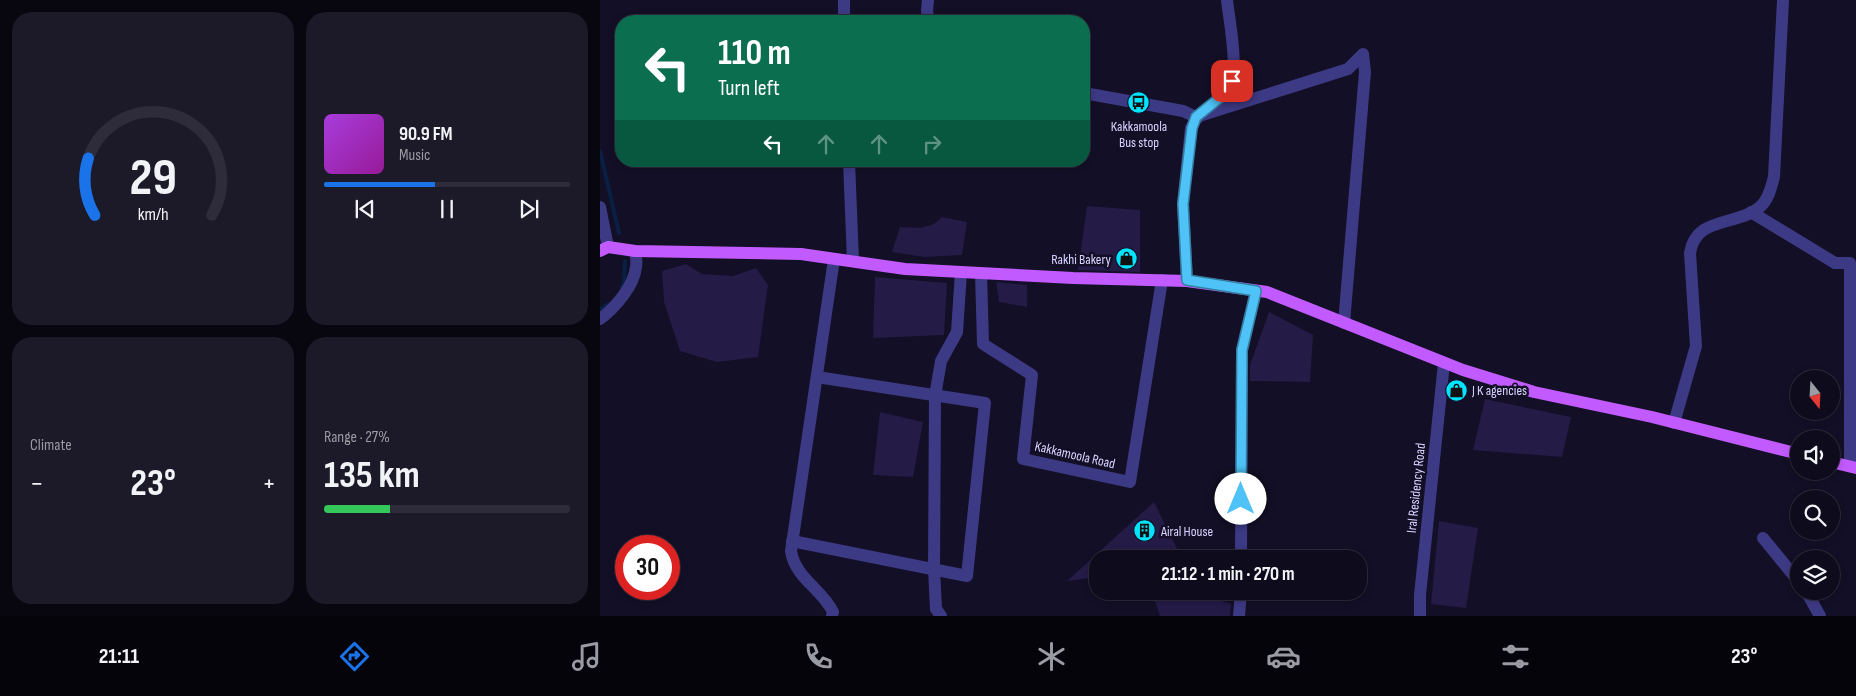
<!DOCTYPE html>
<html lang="en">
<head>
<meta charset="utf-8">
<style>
	:root { --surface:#0e0b1c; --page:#1c1929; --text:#f1f3f6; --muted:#9b9ba3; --line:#2e2b3b; --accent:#1a73e8 }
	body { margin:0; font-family:"Sofia Sans Condensed",sans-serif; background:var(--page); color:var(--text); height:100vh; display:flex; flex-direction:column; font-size:19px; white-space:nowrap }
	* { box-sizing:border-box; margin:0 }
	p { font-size:16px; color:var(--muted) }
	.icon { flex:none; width:28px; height:28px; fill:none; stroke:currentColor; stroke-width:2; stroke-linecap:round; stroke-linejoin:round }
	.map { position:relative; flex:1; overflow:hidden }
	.drawer { display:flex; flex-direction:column; gap:12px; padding:12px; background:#08060f; width:600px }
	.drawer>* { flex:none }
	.top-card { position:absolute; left:15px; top:15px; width:475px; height:152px; border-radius:20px; box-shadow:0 2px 8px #0003,0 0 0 1px var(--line); background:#0b6e4f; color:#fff; overflow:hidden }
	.needle { width:32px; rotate:162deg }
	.controls { position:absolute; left:1190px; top:370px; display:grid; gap:10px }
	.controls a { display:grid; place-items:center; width:50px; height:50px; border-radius:50%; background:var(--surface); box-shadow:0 2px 8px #0003,0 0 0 1px var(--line); font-size:25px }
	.speed { position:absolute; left:15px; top:535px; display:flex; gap:10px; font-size:25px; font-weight:700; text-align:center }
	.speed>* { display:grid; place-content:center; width:65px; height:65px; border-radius:50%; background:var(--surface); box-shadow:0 2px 8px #0003,0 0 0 1px var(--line); line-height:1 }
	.speed .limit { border:8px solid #d22; background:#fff; color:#111 }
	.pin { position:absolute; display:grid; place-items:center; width:42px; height:42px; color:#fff; margin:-21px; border-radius:10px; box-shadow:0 2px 8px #0006 }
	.me { position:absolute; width:55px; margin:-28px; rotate:0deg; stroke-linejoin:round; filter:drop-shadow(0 0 4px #0008) }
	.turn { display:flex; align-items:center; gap:18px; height:105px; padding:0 20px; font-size:22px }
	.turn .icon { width:65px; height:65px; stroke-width:2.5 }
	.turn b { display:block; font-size:35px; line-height:42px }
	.lanes { display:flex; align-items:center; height:48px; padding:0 20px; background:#0003; justify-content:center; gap:25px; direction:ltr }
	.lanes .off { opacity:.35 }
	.big { font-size:38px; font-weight:700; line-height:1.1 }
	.drawer .card { flex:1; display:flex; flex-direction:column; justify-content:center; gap:8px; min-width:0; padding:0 18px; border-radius:20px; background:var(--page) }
	.drawer .dial { align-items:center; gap:0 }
	.dial svg { height:130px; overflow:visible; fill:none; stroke:var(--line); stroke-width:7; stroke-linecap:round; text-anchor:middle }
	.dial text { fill:var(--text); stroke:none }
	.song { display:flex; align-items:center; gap:15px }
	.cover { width:60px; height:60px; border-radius:8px; background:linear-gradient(135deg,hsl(280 70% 55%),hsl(300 70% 35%)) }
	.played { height:5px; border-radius:2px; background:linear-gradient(90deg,var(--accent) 45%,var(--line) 45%) }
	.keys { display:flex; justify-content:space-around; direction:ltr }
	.heat { display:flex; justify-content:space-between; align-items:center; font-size:28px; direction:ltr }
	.charge { height:8px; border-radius:4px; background:linear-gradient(90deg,#34c759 27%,var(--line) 0) }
	.drawer .tiles { flex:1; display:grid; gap:12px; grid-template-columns:repeat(2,1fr) }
	.trip { position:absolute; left:489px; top:550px; width:278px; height:50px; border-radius:20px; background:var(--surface); box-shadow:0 2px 8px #0003,0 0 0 1px var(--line); font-weight:700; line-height:50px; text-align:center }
	.tab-bar { display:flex; height:80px; justify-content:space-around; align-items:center; background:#06040b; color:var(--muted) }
	.tab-bar .icon { width:35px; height:35px }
	.tab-bar .on { color:var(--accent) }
	.tab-bar b { font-size:22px; color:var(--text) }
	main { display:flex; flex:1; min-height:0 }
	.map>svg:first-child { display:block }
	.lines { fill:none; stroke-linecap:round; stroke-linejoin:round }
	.stream { stroke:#0a1f44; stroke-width:4 }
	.building { fill:#241b47 }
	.minor { stroke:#3d3a85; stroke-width:12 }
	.major { stroke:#c25bff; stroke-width:12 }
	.route-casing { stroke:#337fa1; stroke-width:12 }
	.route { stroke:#4fc3f7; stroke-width:9 }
	.labels { text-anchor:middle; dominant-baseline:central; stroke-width:5; stroke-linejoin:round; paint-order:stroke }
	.poi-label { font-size:14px; fill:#d9d4ff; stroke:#130f26; text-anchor:start }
	.street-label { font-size:14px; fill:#d9d4ff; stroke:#130f26 }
</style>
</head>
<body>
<main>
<section class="drawer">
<div class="tiles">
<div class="card dial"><svg viewBox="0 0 100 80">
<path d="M14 69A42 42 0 1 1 86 69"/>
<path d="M14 69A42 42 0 0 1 10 34" stroke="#1a73e8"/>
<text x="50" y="56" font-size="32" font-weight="700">29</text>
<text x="50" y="72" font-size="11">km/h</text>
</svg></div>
<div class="card">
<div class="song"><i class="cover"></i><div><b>90.9 FM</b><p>Music</p></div></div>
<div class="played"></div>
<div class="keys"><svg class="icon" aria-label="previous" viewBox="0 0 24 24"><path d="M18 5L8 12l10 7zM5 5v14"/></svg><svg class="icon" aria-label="pause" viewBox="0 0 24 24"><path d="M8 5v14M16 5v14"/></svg><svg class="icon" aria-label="next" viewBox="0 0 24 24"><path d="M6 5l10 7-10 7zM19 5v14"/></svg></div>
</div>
<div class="card"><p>Climate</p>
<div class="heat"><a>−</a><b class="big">23°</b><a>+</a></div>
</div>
<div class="card"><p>Range · 27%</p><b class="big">135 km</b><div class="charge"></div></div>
</div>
</section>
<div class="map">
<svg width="1256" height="616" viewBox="0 0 1256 616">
	<rect width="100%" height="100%" fill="#130f26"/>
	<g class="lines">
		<!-- stream -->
		<g class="stream">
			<path d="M0 151 19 233"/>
			<path d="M22 287 24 282 25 261"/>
			<path d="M0 309 9 304"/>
		</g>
	</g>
	<!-- building -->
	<g class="building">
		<path d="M487 206 540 210V272L478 270Z"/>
		<path d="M342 217 367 222 362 255 324 257 292 252 300 227 320 228 334 224Z"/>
		<path d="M86 264 102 274 133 276 156 268 168 285 158 357 117 362 80 351 64 302 62 271Z"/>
		<path d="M275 277 347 283 344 335 273 338Z"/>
		<path d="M396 282 427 285V307L399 302Z"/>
		<path d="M669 312 713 335 710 382 650 381V365Z"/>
		<path d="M885 399 971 417 962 457 873 450Z"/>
		<path d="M280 412 323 422 313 477 273 475Z"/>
		<path d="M554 502 582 559H498V577L467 581Z"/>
		<path d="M839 521 878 528 866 608 831 604Z"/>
		<path d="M565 591H589L631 604 630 616H560L553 595Z"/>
	</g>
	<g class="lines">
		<!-- minor -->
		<g class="minor">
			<path d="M244 0V21"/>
			<path d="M328 0 327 11 329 21"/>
			<path d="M484 93 583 111 596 117 748 69 763 54 765 72 744 323"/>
			<path d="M249 161 253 261"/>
			<path d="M0 207 8 247"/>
			<path d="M1151 212 1235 263H1250V466"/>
			<path d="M381 273 383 344 432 375 423 459 530 482 562 280"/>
			<path d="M587 281 583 204 591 128C600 109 614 106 627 92 641 77 629 20 627 0"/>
			<path d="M0 319C15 308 34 286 36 267 37 262 36 256 35 251"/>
			<path d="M1074 423 1096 346 1090 253C1096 215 1138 227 1161 206 1169 199 1171 187 1174 177L1183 0"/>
			<path d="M1163 538 1199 582"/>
			<path d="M192 541 367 576 385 403 217 377"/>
			<path d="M641 559 642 350 656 291"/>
			<path d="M1206 591 1220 616"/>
			<path d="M232 616 233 612C222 589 195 578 191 551L234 259"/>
			<path d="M341 616 336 609 334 569 335 396 341 361 357 332 361 272"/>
			<path d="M639 616 641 591"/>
			<path d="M820 616V595L844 363"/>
		</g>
		<!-- major -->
		<g class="major">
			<path d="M0 251 8 247 35 251 201 254 305 269 473 278 587 281 667 292 863 370 934 392 1052 417 1199 454"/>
			<path d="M1231 462 1256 468"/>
		</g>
	</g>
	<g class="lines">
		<defs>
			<path id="route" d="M632 81 628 91 596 117 592 128 583 204 587 280 656 291 642 350 641 499"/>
		</defs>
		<!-- route casing -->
		<use href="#route" class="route-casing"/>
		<!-- route -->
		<use href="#route" class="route"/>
	</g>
	<!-- icons -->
	<defs>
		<symbol id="bus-disc" viewBox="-11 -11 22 22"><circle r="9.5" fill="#00e5ff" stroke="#130f26"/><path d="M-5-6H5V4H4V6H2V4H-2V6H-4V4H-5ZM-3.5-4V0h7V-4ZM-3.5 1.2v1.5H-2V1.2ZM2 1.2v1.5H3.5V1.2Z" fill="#111"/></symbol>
		<symbol id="shop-disc" viewBox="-11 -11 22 22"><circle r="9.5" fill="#00e5ff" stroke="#130f26"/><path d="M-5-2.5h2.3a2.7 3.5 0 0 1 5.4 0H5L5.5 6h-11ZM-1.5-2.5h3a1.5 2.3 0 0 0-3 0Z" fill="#111"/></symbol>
		<symbol id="building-disc" viewBox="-11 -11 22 22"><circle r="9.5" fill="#00e5ff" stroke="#130f26"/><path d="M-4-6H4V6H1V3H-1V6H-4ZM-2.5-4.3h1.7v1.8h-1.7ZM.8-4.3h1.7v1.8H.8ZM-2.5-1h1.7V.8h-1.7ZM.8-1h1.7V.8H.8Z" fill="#111"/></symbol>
	</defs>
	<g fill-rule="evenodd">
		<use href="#bus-disc" x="526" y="90" width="25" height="25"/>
		<use href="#shop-disc" x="514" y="246" width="25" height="25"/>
		<use href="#shop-disc" x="844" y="378" width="25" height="25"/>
		<use href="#building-disc" x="532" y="518" width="25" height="25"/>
	</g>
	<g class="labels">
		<!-- poi labels -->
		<g class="poi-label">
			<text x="539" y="126" text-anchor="middle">Kakkamoola<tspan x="539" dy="16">Bus stop</tspan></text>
			<text x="511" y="259" text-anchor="end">Rakhi Bakery</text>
			<text x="872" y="390">J K agencies</text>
			<text x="561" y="531">Airal House</text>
		</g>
		<!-- street labels -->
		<g class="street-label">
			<text transform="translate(475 455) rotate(13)">Kakkamoola Road</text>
			<text transform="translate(816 488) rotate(-84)">Iral Residency Road</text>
		</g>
	</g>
</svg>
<div class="controls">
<a><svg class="needle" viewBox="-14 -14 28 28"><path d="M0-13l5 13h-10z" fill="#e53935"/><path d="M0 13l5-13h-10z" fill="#9b9ba3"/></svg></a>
<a><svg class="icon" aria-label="sound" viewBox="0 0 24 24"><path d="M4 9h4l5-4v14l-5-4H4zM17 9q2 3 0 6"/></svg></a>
<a><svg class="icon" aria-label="search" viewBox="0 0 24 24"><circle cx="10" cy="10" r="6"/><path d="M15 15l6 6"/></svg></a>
<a><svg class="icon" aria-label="layers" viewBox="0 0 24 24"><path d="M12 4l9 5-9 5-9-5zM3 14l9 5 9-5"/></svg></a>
</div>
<div class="speed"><div class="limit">30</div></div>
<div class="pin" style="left:632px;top:81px;background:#d93025"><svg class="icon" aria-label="arrive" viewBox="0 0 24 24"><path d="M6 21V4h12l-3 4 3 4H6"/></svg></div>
<svg class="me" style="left:641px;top:499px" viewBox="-20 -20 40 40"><circle r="19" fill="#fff"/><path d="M0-13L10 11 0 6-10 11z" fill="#4fc3f7"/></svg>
<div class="trip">21:12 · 1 min · 270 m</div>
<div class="top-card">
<div class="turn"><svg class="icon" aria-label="left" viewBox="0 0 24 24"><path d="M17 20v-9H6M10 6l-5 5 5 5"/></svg><div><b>110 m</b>Turn left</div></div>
<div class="lanes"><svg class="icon" aria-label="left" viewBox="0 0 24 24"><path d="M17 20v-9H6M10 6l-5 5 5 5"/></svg><svg class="icon off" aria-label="ahead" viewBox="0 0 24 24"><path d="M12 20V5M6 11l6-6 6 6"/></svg><svg class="icon off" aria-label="ahead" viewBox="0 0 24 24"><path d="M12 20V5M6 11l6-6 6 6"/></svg><svg class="icon off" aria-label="right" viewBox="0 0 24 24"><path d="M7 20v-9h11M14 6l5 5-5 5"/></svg></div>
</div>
</div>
</main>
<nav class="tab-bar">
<b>21:11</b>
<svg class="icon on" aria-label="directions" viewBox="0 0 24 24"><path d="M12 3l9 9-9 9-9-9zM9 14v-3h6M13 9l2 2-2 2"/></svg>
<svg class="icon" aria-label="music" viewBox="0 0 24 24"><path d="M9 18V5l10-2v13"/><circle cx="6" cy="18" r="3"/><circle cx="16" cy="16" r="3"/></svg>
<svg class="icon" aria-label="phone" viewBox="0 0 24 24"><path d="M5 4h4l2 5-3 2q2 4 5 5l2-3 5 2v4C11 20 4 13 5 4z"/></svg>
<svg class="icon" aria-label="climate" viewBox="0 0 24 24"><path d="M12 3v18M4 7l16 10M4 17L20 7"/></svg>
<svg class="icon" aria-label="car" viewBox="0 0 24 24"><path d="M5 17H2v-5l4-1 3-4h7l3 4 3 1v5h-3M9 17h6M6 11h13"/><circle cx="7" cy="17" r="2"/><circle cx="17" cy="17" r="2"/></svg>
<svg class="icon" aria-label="filters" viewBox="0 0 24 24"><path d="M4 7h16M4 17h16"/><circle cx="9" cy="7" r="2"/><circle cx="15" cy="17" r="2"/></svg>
<b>23°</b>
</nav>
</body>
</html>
